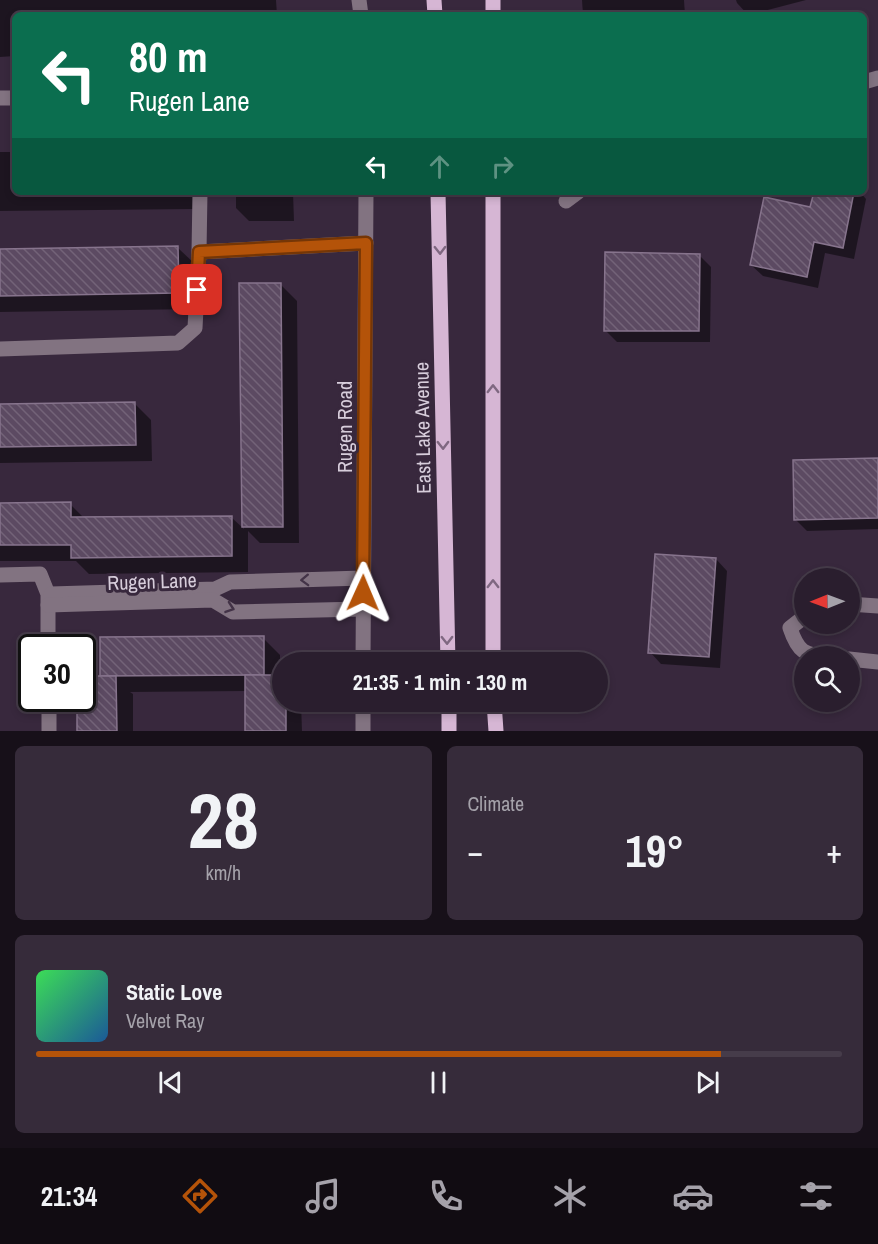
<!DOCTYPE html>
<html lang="en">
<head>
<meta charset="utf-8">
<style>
	:root { --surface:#2a1e2e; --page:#362b3a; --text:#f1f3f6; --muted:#a5a2aa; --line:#463c4a; --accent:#b45309 }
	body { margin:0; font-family:"Archivo Narrow",sans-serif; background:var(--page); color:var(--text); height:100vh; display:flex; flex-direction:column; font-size:22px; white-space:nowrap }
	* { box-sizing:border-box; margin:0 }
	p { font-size:20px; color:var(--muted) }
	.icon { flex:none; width:33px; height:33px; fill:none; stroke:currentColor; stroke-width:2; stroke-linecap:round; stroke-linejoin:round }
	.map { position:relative; height:731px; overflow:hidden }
	.details { display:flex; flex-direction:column; gap:15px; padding:15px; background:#171019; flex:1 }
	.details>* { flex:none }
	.banner { position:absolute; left:12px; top:12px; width:855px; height:183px; border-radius:9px; box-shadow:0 3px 9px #0003,0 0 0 2px var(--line); background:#0b6e4f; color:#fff; overflow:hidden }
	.needle { width:39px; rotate:269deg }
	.buttons { position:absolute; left:794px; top:568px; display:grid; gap:12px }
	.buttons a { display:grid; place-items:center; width:66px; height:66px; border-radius:50%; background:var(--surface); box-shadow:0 3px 9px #0003,0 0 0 2px var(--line); font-size:30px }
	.speed { position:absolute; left:18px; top:634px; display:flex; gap:12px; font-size:30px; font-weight:700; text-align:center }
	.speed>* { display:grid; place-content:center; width:78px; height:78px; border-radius:50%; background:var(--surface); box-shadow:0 3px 9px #0003,0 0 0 2px var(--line); line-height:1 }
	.speed .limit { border:3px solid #111; border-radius:9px; background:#fff; color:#111 }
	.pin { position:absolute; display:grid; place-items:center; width:51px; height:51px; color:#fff; margin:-26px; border-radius:12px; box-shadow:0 3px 9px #0006 }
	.me { position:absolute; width:66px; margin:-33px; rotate:1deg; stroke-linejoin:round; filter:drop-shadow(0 0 4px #0008) }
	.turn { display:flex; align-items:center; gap:21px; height:126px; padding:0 18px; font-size:27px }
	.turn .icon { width:78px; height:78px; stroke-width:2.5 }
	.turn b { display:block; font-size:42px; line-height:51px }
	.lanes { display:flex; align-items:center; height:57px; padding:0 18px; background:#0003; justify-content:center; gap:30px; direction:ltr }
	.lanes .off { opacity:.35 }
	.big { font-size:45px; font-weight:700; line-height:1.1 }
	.details .card { flex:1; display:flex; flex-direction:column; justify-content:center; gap:9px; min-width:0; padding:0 21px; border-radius:9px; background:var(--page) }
	.details .dial { align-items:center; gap:0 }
	.dial b { font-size:78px; line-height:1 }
	.song { display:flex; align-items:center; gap:18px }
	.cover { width:72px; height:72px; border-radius:9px; background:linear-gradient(135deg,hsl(130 70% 55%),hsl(210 70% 35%)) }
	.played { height:6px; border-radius:3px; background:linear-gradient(90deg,var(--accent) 85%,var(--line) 85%) }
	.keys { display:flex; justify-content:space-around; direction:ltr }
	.heat { display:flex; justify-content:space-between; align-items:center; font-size:33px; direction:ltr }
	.details .tiles { flex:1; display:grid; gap:15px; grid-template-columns:1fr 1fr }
	.card:last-child { grid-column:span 2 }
	.trip { position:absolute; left:272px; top:652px; width:336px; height:60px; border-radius:30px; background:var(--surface); box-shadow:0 3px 9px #0003,0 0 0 2px var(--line); font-weight:700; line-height:60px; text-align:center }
	.tabs { display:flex; height:96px; justify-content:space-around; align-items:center; background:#110c12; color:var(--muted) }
	.tabs .icon { width:42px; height:42px }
	.tabs .selected { color:var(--accent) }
	.tabs b { font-size:27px; color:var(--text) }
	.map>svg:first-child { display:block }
	.shadow { fill:#0007 }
	.building { fill:url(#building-back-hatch); stroke:#87748d; stroke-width:1.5 }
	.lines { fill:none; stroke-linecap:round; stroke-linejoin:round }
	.minor { stroke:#827381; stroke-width:15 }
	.major { stroke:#d6b6d4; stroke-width:15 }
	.oneway { stroke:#7f6881 }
	.oneway2 { stroke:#433347 }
	.route-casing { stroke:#753606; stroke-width:15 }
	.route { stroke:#b45309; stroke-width:10 }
	.labels { text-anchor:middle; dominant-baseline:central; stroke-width:6; stroke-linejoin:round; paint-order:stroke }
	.street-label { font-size:20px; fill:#d7cddb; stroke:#38283d }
</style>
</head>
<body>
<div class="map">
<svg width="878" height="731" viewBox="0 0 878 731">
	<defs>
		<pattern id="building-back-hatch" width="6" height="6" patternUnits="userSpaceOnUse" patternTransform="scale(1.5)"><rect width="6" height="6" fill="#5c4a62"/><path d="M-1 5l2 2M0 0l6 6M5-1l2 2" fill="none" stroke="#736378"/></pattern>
	</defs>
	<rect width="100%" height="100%" fill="#38283d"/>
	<!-- shadow -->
	<g class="shadow">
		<path d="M0 0H276L277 15H15V56L0 57Z"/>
		<path d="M582 0H684L685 15H583Z"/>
		<path d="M736 0H806L748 15 737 3Z"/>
		<path d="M0 152H15V192H195V209L0 211Z"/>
		<path d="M236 192H293L294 221H249L236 208Z"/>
		<path d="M815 192H860L866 199 854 259 825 253 818 288 763 276 751 265 812 209Z"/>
		<path d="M178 248 195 264V309L0 312V250Z"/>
		<path d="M699 255 711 267 710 342H617L605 330Z"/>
		<path d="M280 284 297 301 299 543H260L248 531V572L89 574 76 561H0V504H70L85 519 231 517 244 529 241 285Z"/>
		<path d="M134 403 151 420 152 461 0 463V405Z"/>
		<path d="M878 460V529L807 531 795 519Z"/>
		<path d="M716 559 727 571 720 668 661 664 650 652Z"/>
		<path d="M263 638 280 655V676H282V702H301L302 731H246V691L130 692 133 694V731H78V699H82L104 677 102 675Z"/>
	</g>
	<!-- building -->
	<g class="building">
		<path d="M814 192H854L843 248 814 242 807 277 750 265 764 197 810 207Z"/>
		<path d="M178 246 179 293 0 296V249Z"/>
		<path d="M605 252 700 254 699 331H604Z"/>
		<path d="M239 283H281L283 527H242Z"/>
		<path d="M135 402 136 445 0 447V404Z"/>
		<path d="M878 458V518L794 520 793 460Z"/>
		<path d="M71 502V517L232 516V556L71 558V545H0V503Z"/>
		<path d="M655 554 716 558 709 657 648 653Z"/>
		<path d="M264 636V675L100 676V637Z"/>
		<path d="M245 675H282V702H286V731H245Z"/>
		<path d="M82 676H116L117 731H77V699H82Z"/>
	</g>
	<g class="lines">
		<!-- minor -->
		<g class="minor">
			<path d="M359 0 361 15"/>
			<path d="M864 82 878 78"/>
			<path d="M0 98H15"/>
			<path d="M566 201 578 192"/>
			<path d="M199 252 200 192"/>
			<path d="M0 349 178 343 195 328 199 252 366 243"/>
			<path d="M0 575 40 574 48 594V648"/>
			<path d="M51 594 215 589 230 582 363 578"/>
			<path d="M849 604 878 606"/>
			<path d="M48 605 213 600 233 612 363 609"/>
			<path d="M804 617 790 628C798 652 804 655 829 657"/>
			<path d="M849 659 878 662"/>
			<path d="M363 663 366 192"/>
			<path d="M49 699V731"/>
			<path d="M363 731V702"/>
		</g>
		<!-- major -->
		<g class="major">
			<path d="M434 0 435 15"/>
			<path d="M493 15V0"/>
			<path d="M438 192 448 663"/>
			<path d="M493 663V192"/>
			<path d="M449 702V731"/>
			<path d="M494 702 496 731"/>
		</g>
	</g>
	<!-- one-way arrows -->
	<defs><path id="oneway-chevron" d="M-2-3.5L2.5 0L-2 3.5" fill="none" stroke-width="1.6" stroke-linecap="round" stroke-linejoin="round" transform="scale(1.5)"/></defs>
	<g class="oneway">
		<use href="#oneway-chevron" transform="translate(440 250) rotate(89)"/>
		<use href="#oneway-chevron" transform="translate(493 389) rotate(-90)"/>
		<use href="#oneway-chevron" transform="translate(443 445) rotate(89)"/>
		<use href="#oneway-chevron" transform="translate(493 584) rotate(-90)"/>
		<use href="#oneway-chevron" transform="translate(447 640) rotate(89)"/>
	</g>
	<g class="oneway2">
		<use href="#oneway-chevron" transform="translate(305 580) rotate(178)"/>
		<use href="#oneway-chevron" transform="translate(230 608) rotate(19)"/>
	</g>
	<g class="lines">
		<defs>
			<path id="route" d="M197 290 199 252 366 243 363 593"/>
		</defs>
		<!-- route casing -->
		<use href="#route" class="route-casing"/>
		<!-- route -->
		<use href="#route" class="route"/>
	</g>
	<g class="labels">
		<!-- street labels -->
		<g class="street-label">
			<text transform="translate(344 427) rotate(-90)">Rugen Road</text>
			<text transform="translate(422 428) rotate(-91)">East Lake Avenue</text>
			<text transform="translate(152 581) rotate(-2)">Rugen Lane</text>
		</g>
	</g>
</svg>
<div class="buttons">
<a><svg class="needle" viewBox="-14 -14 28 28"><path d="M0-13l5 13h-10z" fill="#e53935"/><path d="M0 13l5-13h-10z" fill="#a5a2aa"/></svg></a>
<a><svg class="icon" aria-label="search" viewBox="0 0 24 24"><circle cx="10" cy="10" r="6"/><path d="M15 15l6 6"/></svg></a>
</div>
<div class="speed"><div class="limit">30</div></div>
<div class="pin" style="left:197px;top:290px;background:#d93025"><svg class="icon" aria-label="arrive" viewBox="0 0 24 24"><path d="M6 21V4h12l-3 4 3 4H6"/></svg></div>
<svg class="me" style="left:363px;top:593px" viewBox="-20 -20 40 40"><path d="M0-17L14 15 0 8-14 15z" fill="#b45309" stroke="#fff" stroke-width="4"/></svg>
<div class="trip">21:35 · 1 min · 130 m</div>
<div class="banner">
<div class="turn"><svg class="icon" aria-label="left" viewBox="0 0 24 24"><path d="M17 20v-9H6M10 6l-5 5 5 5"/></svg><div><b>80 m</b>Rugen Lane</div></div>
<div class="lanes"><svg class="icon" aria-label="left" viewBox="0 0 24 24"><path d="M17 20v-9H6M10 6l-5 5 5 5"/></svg><svg class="icon off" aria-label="ahead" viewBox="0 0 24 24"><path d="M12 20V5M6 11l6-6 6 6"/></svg><svg class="icon off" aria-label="right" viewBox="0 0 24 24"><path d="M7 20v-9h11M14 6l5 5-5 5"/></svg></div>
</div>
</div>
<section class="details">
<div class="tiles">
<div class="card dial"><b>28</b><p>km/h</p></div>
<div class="card"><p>Climate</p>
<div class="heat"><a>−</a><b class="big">19°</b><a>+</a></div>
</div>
<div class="card">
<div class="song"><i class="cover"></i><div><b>Static Love</b><p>Velvet Ray</p></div></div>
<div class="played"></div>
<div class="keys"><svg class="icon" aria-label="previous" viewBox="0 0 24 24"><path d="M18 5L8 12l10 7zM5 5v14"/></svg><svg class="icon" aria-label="pause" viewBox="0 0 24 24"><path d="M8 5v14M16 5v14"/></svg><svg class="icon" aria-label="next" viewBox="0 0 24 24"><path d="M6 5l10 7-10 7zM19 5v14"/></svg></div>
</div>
</div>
</section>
<nav class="tabs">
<b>21:34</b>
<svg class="icon selected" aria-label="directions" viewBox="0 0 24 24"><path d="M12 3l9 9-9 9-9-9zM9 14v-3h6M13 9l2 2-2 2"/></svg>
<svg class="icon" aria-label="music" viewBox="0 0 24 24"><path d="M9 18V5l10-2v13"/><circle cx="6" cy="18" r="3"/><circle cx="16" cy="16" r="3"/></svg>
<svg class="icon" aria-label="phone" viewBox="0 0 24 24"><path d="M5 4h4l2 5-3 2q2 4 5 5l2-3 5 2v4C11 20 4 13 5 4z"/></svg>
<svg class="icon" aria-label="climate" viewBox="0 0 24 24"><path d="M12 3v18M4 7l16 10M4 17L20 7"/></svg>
<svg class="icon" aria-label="car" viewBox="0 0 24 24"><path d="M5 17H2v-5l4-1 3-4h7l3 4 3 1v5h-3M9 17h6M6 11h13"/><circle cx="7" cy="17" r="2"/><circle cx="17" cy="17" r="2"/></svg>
<svg class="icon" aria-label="filters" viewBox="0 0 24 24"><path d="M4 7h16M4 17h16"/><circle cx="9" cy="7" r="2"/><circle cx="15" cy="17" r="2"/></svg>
</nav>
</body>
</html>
